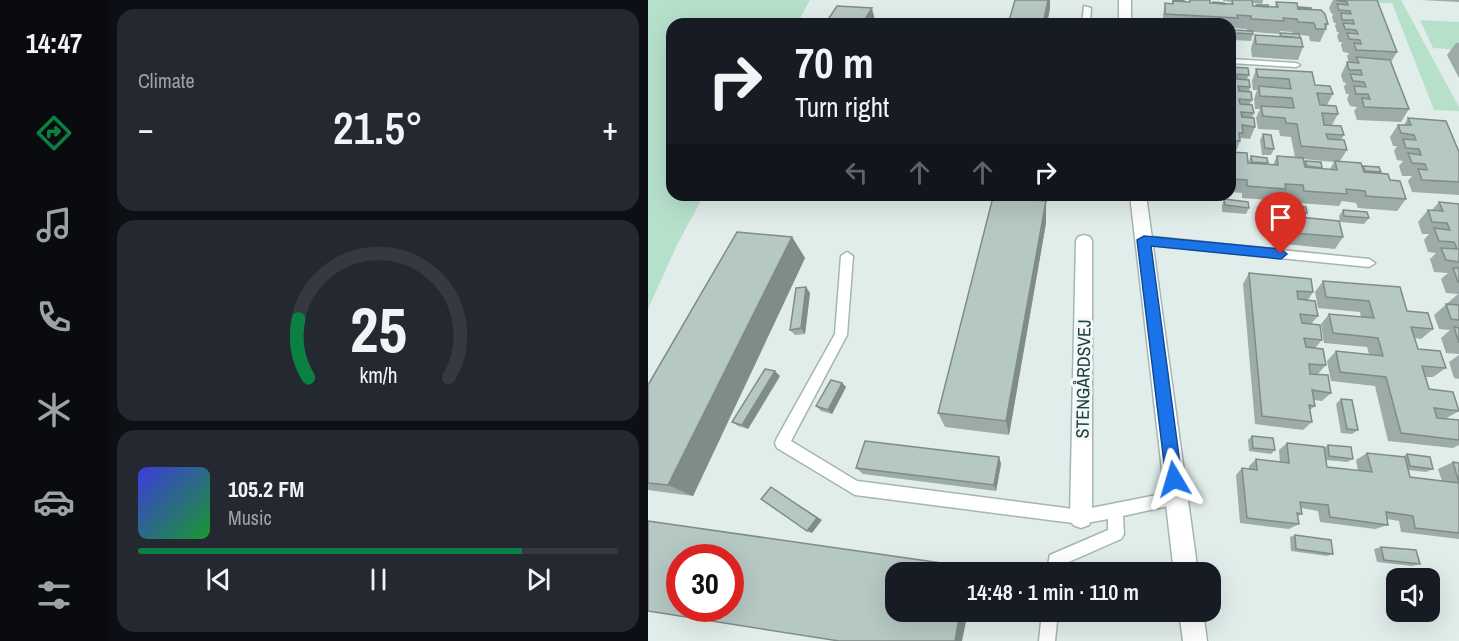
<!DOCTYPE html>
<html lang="en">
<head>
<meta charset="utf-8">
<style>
	:root { --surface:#171b24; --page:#242831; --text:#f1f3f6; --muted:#9ea1a6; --line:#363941; --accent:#0b8043 }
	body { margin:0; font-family:"Archivo Narrow",sans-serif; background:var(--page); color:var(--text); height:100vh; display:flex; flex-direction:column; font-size:22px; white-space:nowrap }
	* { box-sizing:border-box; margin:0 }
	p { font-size:20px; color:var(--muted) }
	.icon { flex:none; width:33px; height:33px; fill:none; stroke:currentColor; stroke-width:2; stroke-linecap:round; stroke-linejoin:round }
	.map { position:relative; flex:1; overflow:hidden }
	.side { display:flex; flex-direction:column; gap:9px; padding:9px; background:#0d0f14; width:540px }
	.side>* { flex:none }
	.banner { position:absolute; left:18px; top:18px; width:570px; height:183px; border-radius:18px; box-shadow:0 6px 24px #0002; background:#171b24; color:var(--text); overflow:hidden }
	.fabs { position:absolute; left:738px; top:568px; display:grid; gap:12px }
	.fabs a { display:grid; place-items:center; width:54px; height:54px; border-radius:12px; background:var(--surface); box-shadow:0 6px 24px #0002; font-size:30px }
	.speed { position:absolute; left:18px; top:544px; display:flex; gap:12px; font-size:30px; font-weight:700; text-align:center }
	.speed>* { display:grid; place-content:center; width:78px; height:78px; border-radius:50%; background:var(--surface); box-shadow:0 6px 24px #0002; line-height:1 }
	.speed .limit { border:9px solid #d22; background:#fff; color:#111 }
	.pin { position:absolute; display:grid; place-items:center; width:51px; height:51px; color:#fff; margin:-62px -26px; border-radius:50% 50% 50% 0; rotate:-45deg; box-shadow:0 0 6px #0007 }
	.pin .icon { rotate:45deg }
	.me { position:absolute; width:66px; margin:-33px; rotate:353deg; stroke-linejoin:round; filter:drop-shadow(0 0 4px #0008) }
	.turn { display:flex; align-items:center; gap:21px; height:126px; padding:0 30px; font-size:27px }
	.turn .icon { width:78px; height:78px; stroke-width:2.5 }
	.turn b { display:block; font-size:42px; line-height:51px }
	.lanes { display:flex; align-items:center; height:57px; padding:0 30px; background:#0003; justify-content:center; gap:30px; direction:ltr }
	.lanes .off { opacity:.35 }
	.big { font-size:45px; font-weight:600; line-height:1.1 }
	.side .tile { flex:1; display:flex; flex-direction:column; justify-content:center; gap:9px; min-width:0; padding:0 21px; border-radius:18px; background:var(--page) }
	.side .dial { align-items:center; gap:0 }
	.dial svg { height:156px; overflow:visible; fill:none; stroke:var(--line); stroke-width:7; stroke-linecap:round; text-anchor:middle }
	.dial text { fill:var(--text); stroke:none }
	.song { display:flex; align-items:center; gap:18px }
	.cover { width:72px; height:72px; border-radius:9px; background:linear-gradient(135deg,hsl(240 70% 55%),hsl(130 70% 35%)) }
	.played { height:6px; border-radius:3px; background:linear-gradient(90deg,var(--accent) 80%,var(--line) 80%) }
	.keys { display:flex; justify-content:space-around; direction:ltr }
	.heat { display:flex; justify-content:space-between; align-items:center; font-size:33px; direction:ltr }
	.trip { position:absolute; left:237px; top:562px; width:336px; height:60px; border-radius:18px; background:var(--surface); box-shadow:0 6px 24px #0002; font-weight:600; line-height:60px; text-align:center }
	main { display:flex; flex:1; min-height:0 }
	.dock { display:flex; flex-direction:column; width:108px; justify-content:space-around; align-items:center; background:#090b0e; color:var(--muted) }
	.dock .icon { width:42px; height:42px }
	.dock .selected { color:var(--accent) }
	.dock b { font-size:27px; color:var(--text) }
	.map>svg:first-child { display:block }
	.green { fill:#b7e0cb }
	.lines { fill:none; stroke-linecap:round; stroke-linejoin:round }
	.lane-casing { stroke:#a3b6b3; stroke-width:3 }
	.street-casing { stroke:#a3b6b3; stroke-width:3 }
	.lane { fill:#fff; fill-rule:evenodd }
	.street { fill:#fff; fill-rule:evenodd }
	.wall { fill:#9daca9; fill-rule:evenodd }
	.shaded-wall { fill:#7f8c89 }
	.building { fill:#b6c8c4; stroke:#7f8c89; stroke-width:1.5; fill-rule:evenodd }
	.route { fill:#1a73e8; stroke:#114b97; stroke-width:1.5 }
	.labels { text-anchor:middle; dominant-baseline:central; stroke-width:6; stroke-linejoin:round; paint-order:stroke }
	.street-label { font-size:18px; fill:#1f403e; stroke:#f2f9f7 }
</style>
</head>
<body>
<main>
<nav class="dock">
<b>14:47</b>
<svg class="icon selected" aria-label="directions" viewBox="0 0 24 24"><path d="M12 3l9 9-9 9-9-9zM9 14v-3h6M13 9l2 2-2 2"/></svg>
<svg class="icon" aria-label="music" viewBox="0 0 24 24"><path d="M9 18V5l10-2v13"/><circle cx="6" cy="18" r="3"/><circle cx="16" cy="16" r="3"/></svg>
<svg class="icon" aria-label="phone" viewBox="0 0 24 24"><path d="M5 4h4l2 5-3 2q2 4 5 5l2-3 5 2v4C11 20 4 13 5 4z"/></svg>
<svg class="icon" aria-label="climate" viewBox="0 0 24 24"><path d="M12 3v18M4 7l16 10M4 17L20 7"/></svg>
<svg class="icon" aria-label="car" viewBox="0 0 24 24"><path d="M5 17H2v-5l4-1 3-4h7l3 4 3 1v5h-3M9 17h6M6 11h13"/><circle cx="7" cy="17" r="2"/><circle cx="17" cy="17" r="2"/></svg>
<svg class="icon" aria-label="filters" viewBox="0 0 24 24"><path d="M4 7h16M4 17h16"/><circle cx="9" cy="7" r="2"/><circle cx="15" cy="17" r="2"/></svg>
</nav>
<section class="side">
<div class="tile"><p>Climate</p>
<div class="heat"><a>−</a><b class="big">21.5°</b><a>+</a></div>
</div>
<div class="tile dial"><svg viewBox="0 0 100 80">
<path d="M14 69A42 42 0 1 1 86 69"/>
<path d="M14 69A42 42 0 0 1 9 39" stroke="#0b8043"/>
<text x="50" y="56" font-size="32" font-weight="700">25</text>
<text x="50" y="72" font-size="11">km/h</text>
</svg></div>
<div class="tile">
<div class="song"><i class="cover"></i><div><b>105.2 FM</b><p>Music</p></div></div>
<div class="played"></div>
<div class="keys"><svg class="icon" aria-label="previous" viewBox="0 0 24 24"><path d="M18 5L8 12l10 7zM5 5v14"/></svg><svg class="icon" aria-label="pause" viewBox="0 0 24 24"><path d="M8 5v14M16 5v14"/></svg><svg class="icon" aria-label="next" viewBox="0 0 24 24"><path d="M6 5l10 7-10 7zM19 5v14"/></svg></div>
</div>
</section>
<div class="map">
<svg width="811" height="641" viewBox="0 0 811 641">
	<rect width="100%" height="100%" fill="#e1edea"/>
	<!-- green -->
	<g class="green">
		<path d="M0 0H162L149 24H24V195H56L29 245 0 309Z"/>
		<path d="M728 0H753L811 107V111L786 110 744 3H729Z"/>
		<path d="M772 20 811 22V50L785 48Z"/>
	</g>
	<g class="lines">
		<defs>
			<g id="lane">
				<path d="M436 6 443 8 442 24H434Z"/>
				<path d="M582 59 648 63 652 65 648 67 582 63Z"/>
				<path d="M496 236 721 259 727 263 721 267 496 244 491 240Z"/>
				<path d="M199 252 205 256 199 335 143 441 209 481 433 510 529 491 534 493 536 498 534 503 475 516 476 534 473 539 414 565V573H398L402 555 460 530V519L433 524 207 495 129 448 127 443 129 438 187 334 193 256Z"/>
				<path d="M394 612H410L407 641H391Z"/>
			</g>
			<g id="street">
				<rect x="471" y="0" width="12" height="24"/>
				<path d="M482 195H498L550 573H526Z"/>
				<path d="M436 235 442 237 444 241V517L441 525 433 528 425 525 422 517 428 241 430 237Z"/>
				<path d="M531 612H555L559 641H535Z"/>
			</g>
		</defs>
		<!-- lane casing -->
		<use href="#lane" class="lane-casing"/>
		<!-- street casing -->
		<use href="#street" class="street-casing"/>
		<!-- lane -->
		<use href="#lane" class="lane"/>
		<!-- street -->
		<use href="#street" class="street"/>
	</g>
	<!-- wall -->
	<g class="wall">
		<path d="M525 0 541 2V0H562V3L583 4 584 2 575 1V0H615L614 4 605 3V6L627 7 628 2 650 9H663L680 24 672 42 662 41 661 36 652 35 655 47 650 60 604 57 603 48 607 35 631 37 632 33 645 34 644 32 632 31 631 34 605 32V34L603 41 585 40 584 36 586 31H582V24H515V16L517 3 524 4ZM587 28 599 29V31L586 30Z"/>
		<path d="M685 0H729L749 52 743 62 761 109 753 122 709 120 706 111 709 107 702 106 699 99 701 94H698L696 87 698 83 695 82 693 75 699 62 701 63 699 56 701 53 695 52 693 45 694 42H691L689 36 691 32H689L687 26 688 23H686L684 17 685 14 683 13 681 8Z"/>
		<path d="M773 0H811V2Z"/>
		<path d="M808 43H811V78L799 55Z"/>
		<path d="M582 67 601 75 599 79 602 87 601 92 604 100 602 104 606 113 604 118 607 127 602 139 593 138 588 152 600 163 603 156 620 163 619 164 625 165 629 156 647 157 643 137 632 136 631 130 610 129 608 118 612 109H607L606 99 609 90H605L604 81 608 69 667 85 685 94 679 105 690 114 684 125 696 135 693 140 699 150 692 161 733 172 732 174 742 180 758 199 749 211 710 208 708 203 694 201 691 206 650 203 649 198 634 196 632 201 594 198V193L582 192ZM655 159 686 162 682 169H674V168L657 161 656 164Z"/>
		<path d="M760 118 811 152V195L764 192 760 181 764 176H754L751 166 755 161 749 160 746 151 749 146H745L742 137 750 125H756Z"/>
		<path d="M615 134 626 149 623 155H614L612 140Z"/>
		<path d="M557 195H576L575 196Z"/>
		<path d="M576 199 601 208 598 214 574 212V205Z"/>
		<path d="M398 201V223L361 435 297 427 290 413Z"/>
		<path d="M791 202 811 204V294L798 293 793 279 800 273 786 272 782 259 788 253 780 252 776 240 781 234H774L770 222 780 210H784Z"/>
		<path d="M634 204 659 213 656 218 695 237 687 249 627 243 624 227 631 215V210Z"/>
		<path d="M695 210 721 218 716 224 692 222 691 216Z"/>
		<path d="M144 237 157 258 45 496 0 490V385Z"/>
		<path d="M601 273 665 292 660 300 670 316 663 324 674 340 667 348 678 365 670 374 683 393 674 401 666 400 667 406 662 410 664 422 655 430 607 424 595 284Z"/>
		<path d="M675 281 759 311 785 329 773 339 767 338 770 349 798 368 785 377H778L781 389 811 411 797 419 811 420V445L805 448 740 441 727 386 683 381 679 361 688 351 721 354 719 347 676 343 673 324 681 314 713 317 712 312 670 308 667 292Z"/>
		<path d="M162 293 157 334 147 335 142 330Z"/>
		<path d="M810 294H811V354L798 353 793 338 802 330 791 329 786 315Z"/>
		<path d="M811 355V379L806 378 801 362Z"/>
		<path d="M132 376 100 429 90 426 84 422Z"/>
		<path d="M194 383 198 387 184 414 173 411 168 406Z"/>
		<path d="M693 399 710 430 704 434 693 433 688 404Z"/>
		<path d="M604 436 627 450 623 454 601 451 600 440Z"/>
		<path d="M639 443 676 448 680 445 705 459 699 462 678 460 679 467 710 471 708 460 719 453 754 457 759 454 785 469 778 472 760 470 762 477 794 481 790 469 805 462 811 463V539L753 532 751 521 739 519 740 525 727 529 672 522 670 511 653 508 654 514 650 516 651 524 641 529 592 523 588 475 594 468 601 469V466L608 459 632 462 631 450Z"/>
		<path d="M351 457 353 464 348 491 215 474 208 468Z"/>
		<path d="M647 535 685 554 679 556 643 551 642 537Z"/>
		<path d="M733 547 772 564 764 566 729 562 726 549Z"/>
	</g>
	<!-- shaded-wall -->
	<g class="shaded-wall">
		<path d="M400 0H402V9L399 24H395Z"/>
		<path d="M224 8 228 24H214Z"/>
		<path d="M398 201V223L361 435 358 421Z"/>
		<path d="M144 237 157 258 45 496 20 485Z"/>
		<path d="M158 287 162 293 157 334 153 328Z"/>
		<path d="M127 371 132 376 100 429 94 425Z"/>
		<path d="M194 383 198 387 184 414 180 410Z"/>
		<path d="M351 457 353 464 348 491 346 485Z"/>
		<path d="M123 487 174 520 164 533 159 531Z"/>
		<path d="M321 567 327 572V573H320Z"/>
		<path d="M312 612H320L314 641H307Z"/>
	</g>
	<!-- building -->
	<g class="building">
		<path d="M367 0H400L395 24H360Z"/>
		<path d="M525 0H536V1H525V3Z"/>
		<path d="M542 0H562V3L585 4 584 0H604L605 6 630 7 628 2 649 3 650 9 673 10 677 14 680 24H677L678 29H668L666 23 650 22 649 19 635 18 636 21 603 19V16L589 15 590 18 517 14V3L525 4V1L542 2Z"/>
		<path d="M688 0H729L749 52 708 50 706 43 713 44 712 40 701 39 699 33 710 34 708 30 697 29 695 23 706 24 705 20H694L693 13 703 14 702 11 691 10 689 4 700 5 699 2Z"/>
		<path d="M565 2 576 3 577 4 565 3Z"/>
		<path d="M608 5H620V7L608 6Z"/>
		<path d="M189 6 224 8 214 24H177Z"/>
		<path d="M651 7 663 8V9H651Z"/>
		<path d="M586 30 604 31 605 34 587 33Z"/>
		<path d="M632 33 651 34 652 38 633 36Z"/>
		<path d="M607 35 653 38 655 47 608 44Z"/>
		<path d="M708 57 742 60 761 109 716 107 714 98 722 99 720 94H708L706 86 718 87 716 82 705 81 702 74 714 75 713 70H701L699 62 711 63Z"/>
		<path d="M582 67 600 68 601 75 589 74V79L601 80 602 87 590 86 591 91 603 92 604 100 591 99 592 104 604 105 606 113 593 112 594 117 606 118 607 127 594 125 595 133H591L592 141 582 140Z"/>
		<path d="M608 69 664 72 667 85 682 86 685 94 669 93 672 105 688 106 690 114 674 113 676 125 693 126 696 135 678 134 680 139 696 140 699 150 653 146 649 124 638 123 637 118 615 116 613 106 646 108 644 98 612 96 611 86 643 89 641 79 610 77Z"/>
		<path d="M760 118 798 121 811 152V182L774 180 770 169 779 170 777 164 764 163 760 153 773 155 771 149 758 148 755 139 768 140 766 135 753 133 750 125H763Z"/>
		<path d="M615 134 623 135 626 149 617 148Z"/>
		<path d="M582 152 599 153 600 163 630 165 629 156 655 158 657 167 689 170 687 161 713 163 716 172 740 174 742 180 752 181 758 199 718 196 717 191 698 189 699 194 656 191 655 185 637 184 638 189 599 186V180L582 179Z"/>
		<path d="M603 156 619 158 620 163 604 162Z"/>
		<path d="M657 161 673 162 674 168 659 166Z"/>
		<path d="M715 166 731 167 733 172 717 171Z"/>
		<path d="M345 197 398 201 358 421 290 413Z"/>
		<path d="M576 199 600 202 601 208 577 205Z"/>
		<path d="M791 202 811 204V262L798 260 793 248 809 249 806 242 791 241 786 228 802 230 799 223 784 222 780 210 795 211Z"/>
		<path d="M634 204 658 207 659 213 635 210Z"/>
		<path d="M695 210 719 212 721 218 696 216Z"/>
		<path d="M631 215 691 221 695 237 633 232Z"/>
		<path d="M89 232 144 237 20 485 0 483V385Z"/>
		<path d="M805 268H811V282H810Z"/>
		<path d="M601 273 663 279 665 292 649 291 650 299 667 301 670 316 652 314 654 323 672 325 674 340 656 338 658 347 675 349 678 365 661 364 662 374 680 375 683 393 664 390 667 406 661 405 664 422 614 416Z"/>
		<path d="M675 281 752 287 759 311 780 313 785 329 763 327 770 349 792 351 798 368 774 366 781 389 805 392 811 411 786 408 789 418 811 420V440L753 433 738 377 692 372 688 351 735 356 730 338 685 333 681 314 726 318 721 301 678 297Z"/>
		<path d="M158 287 153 328 142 330 148 288Z"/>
		<path d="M798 304 811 305V320L803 319Z"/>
		<path d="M806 327 811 328V343Z"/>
		<path d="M117 369 127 371 94 425 84 422Z"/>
		<path d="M183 380 194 383 180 410 168 406Z"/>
		<path d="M693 399 704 400 710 430 699 429Z"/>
		<path d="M604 436 625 438 627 450 605 448Z"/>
		<path d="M217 441 351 457 346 485 208 468Z"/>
		<path d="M639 443 676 447 679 467 724 472 719 453 757 457 762 477 811 483 805 462 811 463V533L767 528 765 516 738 512 740 525 682 517 680 505 652 502 654 514 649 513 651 524 599 518 594 468 609 470 608 459 641 463Z"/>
		<path d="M680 445 703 447 705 459 681 456Z"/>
		<path d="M759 454 782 457 785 469 762 466Z"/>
		<path d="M123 487 169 518 159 531 113 499Z"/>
		<path d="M0 521 321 567 320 573H248V612H312L307 641H191L0 611ZM32 558H82V609H32Z"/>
		<path d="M647 535 683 540 685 554 648 549Z"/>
		<path d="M733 547 768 550 772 564 736 560Z"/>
	</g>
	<!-- route -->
	<path class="route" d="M496 236 633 249 639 254 633 259 503 246 534 479 532 485 526 487 520 485 518 479 489 240Z"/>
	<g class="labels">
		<!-- street labels -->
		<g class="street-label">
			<text transform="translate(435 379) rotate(-89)">STENGÅRDSVEJ</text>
		</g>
	</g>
</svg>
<div class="fabs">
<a><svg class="icon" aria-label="sound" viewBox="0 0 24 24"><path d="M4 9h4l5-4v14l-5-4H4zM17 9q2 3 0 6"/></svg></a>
</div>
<div class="speed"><div class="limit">30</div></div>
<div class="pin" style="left:633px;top:254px;background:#d93025"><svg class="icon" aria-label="arrive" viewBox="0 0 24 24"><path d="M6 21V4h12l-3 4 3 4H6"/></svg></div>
<svg class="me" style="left:526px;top:479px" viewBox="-20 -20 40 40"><path d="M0-17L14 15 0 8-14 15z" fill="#1a73e8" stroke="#fff" stroke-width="4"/></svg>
<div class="trip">14:48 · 1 min · 110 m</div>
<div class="banner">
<div class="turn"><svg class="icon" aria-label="right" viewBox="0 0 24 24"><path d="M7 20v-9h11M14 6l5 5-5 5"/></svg><div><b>70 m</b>Turn right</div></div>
<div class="lanes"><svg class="icon off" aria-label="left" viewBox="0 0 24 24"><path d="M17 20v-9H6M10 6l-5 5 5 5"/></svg><svg class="icon off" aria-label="ahead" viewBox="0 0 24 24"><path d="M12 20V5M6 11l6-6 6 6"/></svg><svg class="icon off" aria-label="ahead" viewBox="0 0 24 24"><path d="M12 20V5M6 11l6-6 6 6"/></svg><svg class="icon" aria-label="right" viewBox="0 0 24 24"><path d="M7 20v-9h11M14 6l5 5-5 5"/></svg></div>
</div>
</div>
</main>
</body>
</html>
